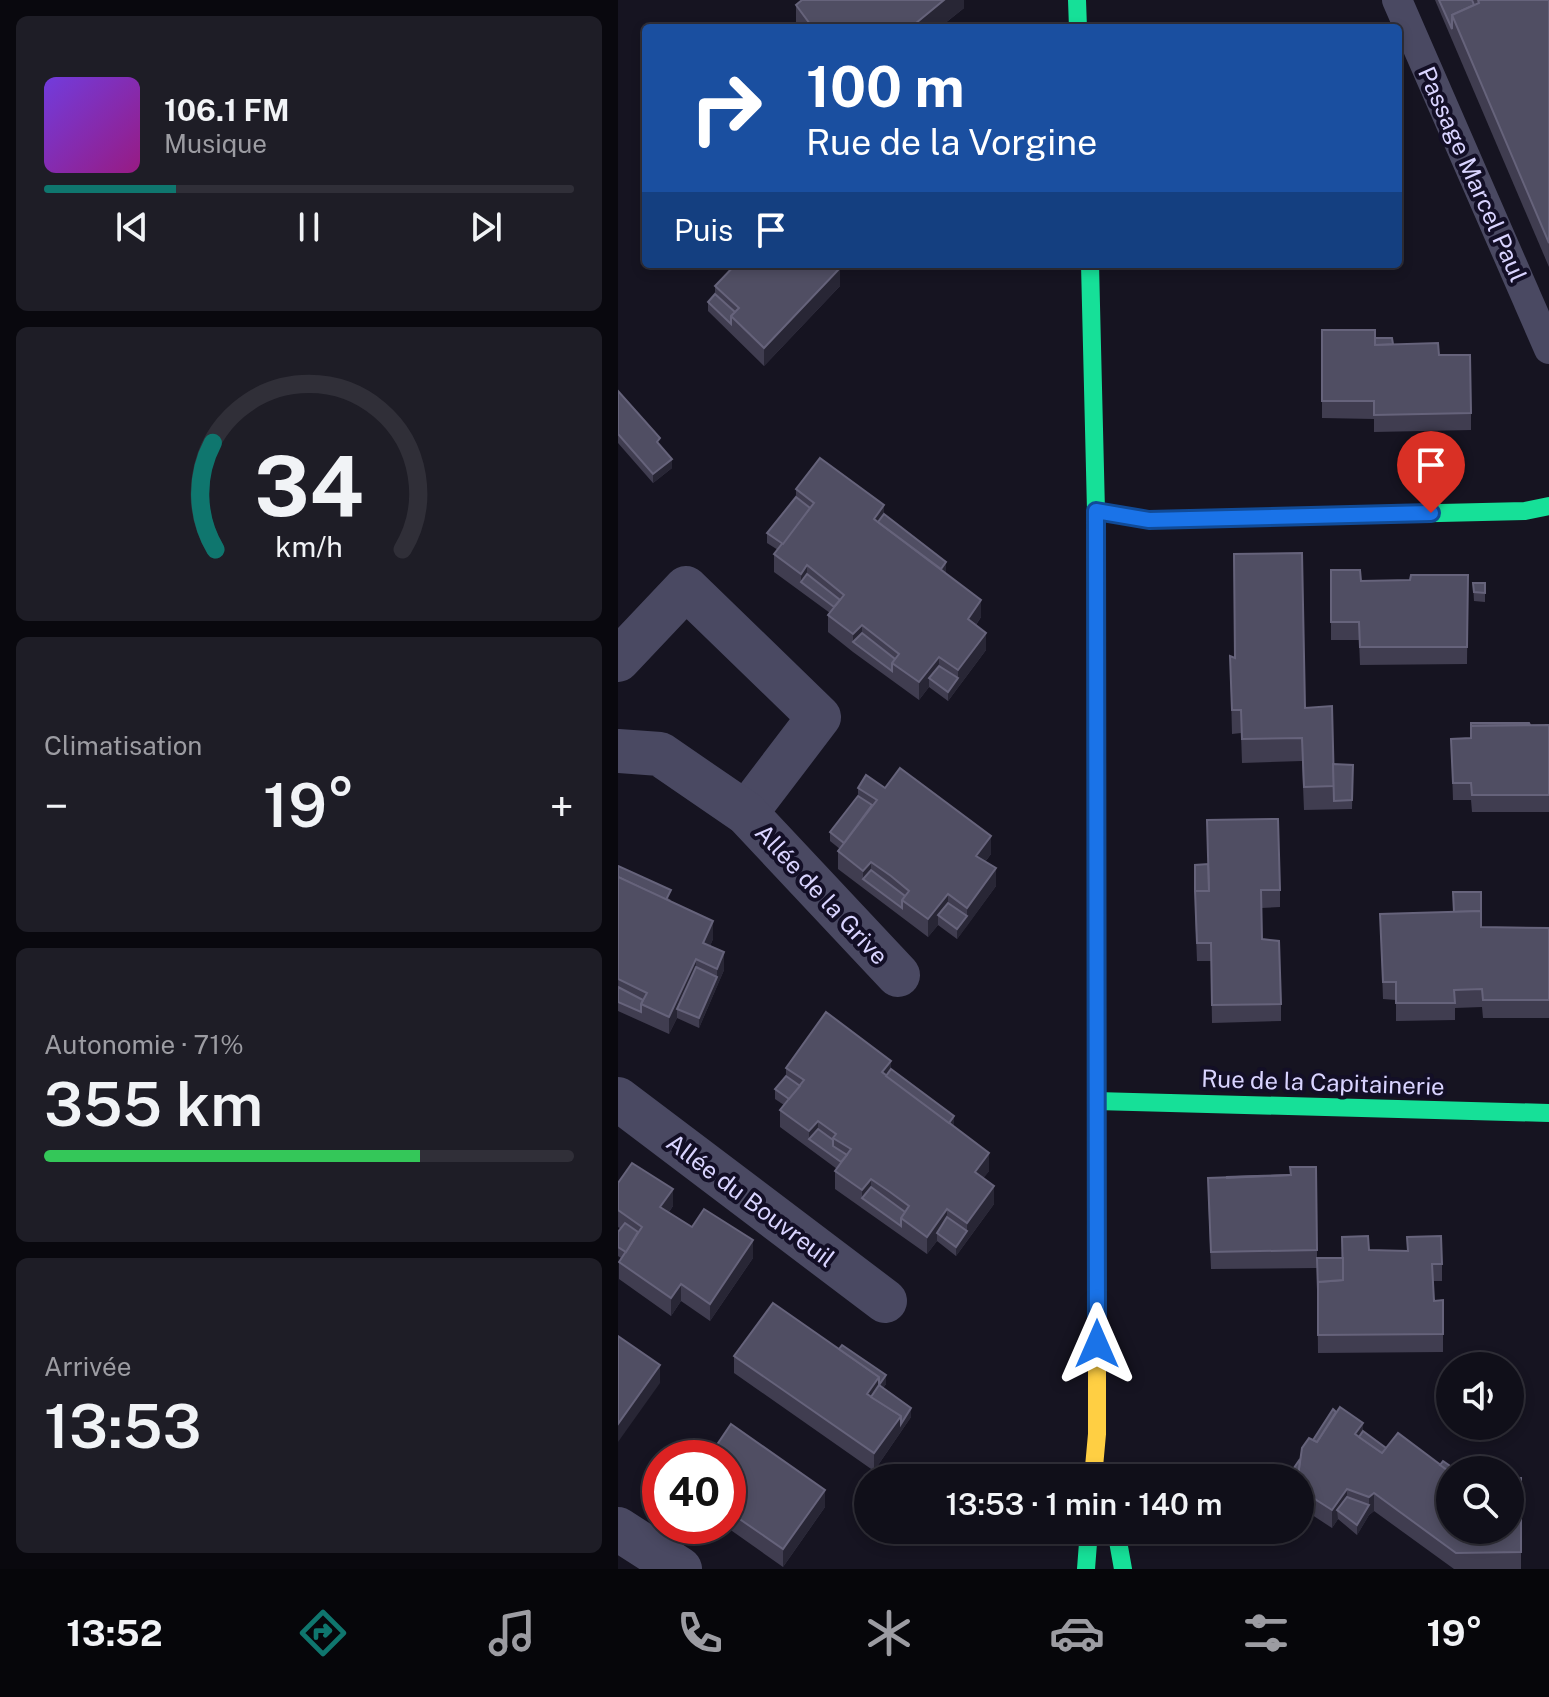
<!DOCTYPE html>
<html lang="fr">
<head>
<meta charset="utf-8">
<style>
	:root { --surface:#100f19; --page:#1e1d26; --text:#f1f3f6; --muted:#9c9ca2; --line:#302f38; --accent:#0f766e }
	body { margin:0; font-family:"Public Sans",sans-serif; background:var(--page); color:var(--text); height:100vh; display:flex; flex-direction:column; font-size:30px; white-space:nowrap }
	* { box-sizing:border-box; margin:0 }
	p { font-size:26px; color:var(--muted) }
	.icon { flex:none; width:44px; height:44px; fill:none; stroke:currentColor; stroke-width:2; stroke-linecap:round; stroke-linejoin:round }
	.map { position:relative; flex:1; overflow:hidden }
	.side { display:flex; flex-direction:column; gap:16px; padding:16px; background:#09080e; width:618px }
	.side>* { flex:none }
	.hud { position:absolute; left:24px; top:24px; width:760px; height:244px; border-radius:8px; box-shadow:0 4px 12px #0003,0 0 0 2px var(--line); background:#1a4fa0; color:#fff; overflow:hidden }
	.fabs { position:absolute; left:818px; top:1352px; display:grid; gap:16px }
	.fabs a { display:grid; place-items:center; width:88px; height:88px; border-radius:50%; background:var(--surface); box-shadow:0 4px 12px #0003,0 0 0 2px var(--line); font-size:40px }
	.speed { position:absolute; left:24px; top:1440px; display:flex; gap:16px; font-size:40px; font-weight:700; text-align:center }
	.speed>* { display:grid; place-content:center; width:104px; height:104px; border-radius:50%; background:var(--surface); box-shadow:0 4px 12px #0003,0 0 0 2px var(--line); line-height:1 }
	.speed .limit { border:12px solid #d22; background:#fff; color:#111 }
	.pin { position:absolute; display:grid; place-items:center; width:68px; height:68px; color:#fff; margin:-82px -34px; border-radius:50% 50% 50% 0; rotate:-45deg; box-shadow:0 0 8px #0007 }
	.pin .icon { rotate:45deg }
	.me { position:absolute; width:88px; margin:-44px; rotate:0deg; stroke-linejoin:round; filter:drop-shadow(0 0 6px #0008) }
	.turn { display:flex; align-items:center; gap:28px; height:168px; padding:0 32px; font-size:36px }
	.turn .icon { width:104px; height:104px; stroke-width:2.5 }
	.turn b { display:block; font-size:56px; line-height:68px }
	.then { display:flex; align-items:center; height:76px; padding:0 32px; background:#0003; gap:16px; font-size:30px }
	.big { font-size:60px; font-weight:600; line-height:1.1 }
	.side .card { flex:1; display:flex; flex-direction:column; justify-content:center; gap:12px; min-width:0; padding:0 28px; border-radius:12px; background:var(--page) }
	.side .dial { align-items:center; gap:0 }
	.dial svg { height:208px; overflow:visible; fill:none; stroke:var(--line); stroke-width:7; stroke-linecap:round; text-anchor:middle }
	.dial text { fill:var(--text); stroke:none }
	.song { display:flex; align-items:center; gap:24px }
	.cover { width:96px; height:96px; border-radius:12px; background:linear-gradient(135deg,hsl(260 70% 55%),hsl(310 70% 35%)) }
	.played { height:8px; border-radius:4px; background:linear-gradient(90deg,var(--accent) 25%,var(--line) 25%) }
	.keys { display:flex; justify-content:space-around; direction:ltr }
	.heat { display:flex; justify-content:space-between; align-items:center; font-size:44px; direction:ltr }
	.charge { height:12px; border-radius:6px; background:linear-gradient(90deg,#34c759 71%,var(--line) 0) }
	.trip { position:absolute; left:236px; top:1464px; width:460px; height:80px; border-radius:40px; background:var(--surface); box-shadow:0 4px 12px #0003,0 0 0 2px var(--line); font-weight:600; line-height:80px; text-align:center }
	.menu { display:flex; height:128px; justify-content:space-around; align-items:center; background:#06060a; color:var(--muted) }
	.menu .icon { width:56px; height:56px }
	.menu .on { color:var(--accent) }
	.menu b { font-size:36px; color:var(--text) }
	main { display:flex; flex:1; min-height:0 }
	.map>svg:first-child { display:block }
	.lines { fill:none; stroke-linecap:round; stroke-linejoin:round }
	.lane { stroke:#4a4962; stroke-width:30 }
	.street { stroke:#4a4962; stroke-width:44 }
	.fast { stroke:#16e098; stroke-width:18 }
	.slow { stroke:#ffcf43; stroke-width:18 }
	.wall { fill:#403d50 }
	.shaded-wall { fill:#282635 }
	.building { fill:#504e63; stroke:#66637b; stroke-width:2 }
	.route-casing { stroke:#114b97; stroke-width:20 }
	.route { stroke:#1a73e8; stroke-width:14 }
	.labels { text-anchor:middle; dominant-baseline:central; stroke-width:8; stroke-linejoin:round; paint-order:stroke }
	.street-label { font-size:24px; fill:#d9d4ff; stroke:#130f26 }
</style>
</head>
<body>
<main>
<section class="side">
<div class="card">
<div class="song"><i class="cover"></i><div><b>106.1 FM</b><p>Musique</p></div></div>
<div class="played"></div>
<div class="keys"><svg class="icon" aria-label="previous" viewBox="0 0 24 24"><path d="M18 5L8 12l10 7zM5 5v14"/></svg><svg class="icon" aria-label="pause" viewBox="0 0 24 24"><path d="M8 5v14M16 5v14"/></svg><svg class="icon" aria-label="next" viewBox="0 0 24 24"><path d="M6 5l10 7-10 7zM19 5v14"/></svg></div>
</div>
<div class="card dial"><svg viewBox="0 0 100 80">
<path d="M14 69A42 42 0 1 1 86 69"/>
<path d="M14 69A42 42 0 0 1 13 28" stroke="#0f766e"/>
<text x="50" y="56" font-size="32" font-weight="700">34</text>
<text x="50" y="72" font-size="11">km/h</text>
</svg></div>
<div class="card"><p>Climatisation</p>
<div class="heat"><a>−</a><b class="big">19°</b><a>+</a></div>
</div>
<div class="card"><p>Autonomie · 71%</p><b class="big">355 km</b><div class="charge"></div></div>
<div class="card"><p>Arrivée</p><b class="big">13:53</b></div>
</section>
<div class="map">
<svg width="931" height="1569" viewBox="0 0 931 1569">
	<rect width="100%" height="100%" fill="#161421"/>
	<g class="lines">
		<!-- lane -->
		<path class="lane" d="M779 0 931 349"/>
		<!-- street -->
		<g class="street">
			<path d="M0 660 68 588 201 717 128 813"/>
			<path d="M0 751 42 754 128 813 280 975"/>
			<path d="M0 1099 267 1301"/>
			<path d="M0 1529 62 1569"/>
		</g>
		<!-- fast -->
		<g class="fast">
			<path d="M459 0 460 28"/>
			<path d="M472 264 478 511 479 1325"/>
			<path d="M478 511 531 520 907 511 931 506"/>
			<path d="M478 1101 931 1113"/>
			<path d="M498 1530 505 1569"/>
			<path d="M468 1569 471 1530"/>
		</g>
		<!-- slow -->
		<path class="slow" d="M475 1478 479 1434V1325"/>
	</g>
	<!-- wall -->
	<g class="wall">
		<path d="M346 0V8L321 28H178V5Z"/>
		<path d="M817 0H931V267Z"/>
		<path d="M97 286H222L146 366 90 311V302L97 294Z"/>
		<path d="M704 330 757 338 775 344 821 355 853 413V430L756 432V419L704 418Z"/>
		<path d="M0 391 42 446 54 468 35 483 0 443Z"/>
		<path d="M178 489 266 514 328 571 327 572 363 617 358 625 368 650 330 701 311 687 301 700 235 652 210 632V615L212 613 156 572V554L160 550 149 543V533L178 497Z"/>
		<path d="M713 570 743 581 792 580 850 575 849 664 742 665 741 640H713Z"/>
		<path d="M855 583H867V602L856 601Z"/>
		<path d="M612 656 687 708 715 764 735 765 734 809 686 810 684 761 624 763 623 733 614 734Z"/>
		<path d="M912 725H931V812H854L853 800H835L833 739 853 738Z"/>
		<path d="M240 788 373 854 367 862 378 886 339 939 320 925 310 937 220 869V851L222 849 212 841V832L240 796Z"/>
		<path d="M577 865 662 890V907L643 908 644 939 663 1004V1021L594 1023 593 961H579L577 909Z"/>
		<path d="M0 866 53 900 52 901 95 939 92 946 106 970 81 1028 59 1018 51 1034 0 1011Z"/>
		<path d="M762 914 863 927 931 928V1018H865L864 1007 837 1008V1020L778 1021V1000L765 999Z"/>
		<path d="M168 1068 273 1069 336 1125 335 1127 371 1171 365 1178 376 1204 338 1256 319 1241 309 1254 217 1189V1171L219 1169 162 1127V1110L166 1105 157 1099V1089L168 1076Z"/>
		<path d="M672 1167 699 1250V1268L593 1269 590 1196 672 1175Z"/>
		<path d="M0 1183 55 1206 51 1212 74 1227 135 1258 92 1321 63 1301 53 1316 1 1279V1262L3 1258 0 1256V1232L3 1229 0 1227Z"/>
		<path d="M789 1237 824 1264V1281H815L816 1301 825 1300V1352L700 1353 699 1258H724L751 1250 789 1251Z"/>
		<path d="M116 1356 268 1384 265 1388 293 1417 256 1471 116 1373Z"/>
		<path d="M745 1431 832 1530 903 1478V1569H836L756 1511 751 1515 739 1535 720 1519 714 1528 682 1507V1478Z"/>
		<path d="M110 1458 207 1507 165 1567 107 1526H110Z"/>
	</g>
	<!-- shaded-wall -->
	<g class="shaded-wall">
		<path d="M326 0H346V8L321 28H292Z"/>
		<path d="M222 268V286L146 366V348Z"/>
		<path d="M54 459V468L35 483V474Z"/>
		<path d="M266 505V523L260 530 256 519Z"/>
		<path d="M328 562V571L319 583V574Z"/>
		<path d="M189 565V583L183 582V591V574Z"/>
		<path d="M363 600V617L350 636V619Z"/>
		<path d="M244 625V642H235V652V634Z"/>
		<path d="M368 633V650L330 701V692L340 678V670Z"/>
		<path d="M321 657V675L311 678V687L301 700V682Z"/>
		<path d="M373 836V854L358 873V856Z"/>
		<path d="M253 862V879H245V871Z"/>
		<path d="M378 868V886L349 926V908Z"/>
		<path d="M330 894V912L320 915V925L310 937V919Z"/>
		<path d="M349 916V926L339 939V929Z"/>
		<path d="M95 921V939L85 961V943Z"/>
		<path d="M106 952V970L81 1028V1018L99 977V969Z"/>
		<path d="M78 959V977L59 1009V1018L51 1034V1017Z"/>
		<path d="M273 1061V1078L264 1072Z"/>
		<path d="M336 1116V1125L327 1137V1128Z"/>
		<path d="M200 1121V1138L191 1139V1131Z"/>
		<path d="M371 1153V1171L357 1190V1172Z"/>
		<path d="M253 1179V1197L244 1198V1208V1190Z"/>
		<path d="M376 1186V1204L338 1256V1247L349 1231V1223Z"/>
		<path d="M55 1189V1206L42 1224V1207Z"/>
		<path d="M329 1209V1227L319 1233V1241L309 1254V1237Z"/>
		<path d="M135 1240V1258L92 1321V1304Z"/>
		<path d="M63 1284V1301L53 1316V1298Z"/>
		<path d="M42 1365V1383L0 1442V1424Z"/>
		<path d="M268 1375V1384L253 1405 249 1394 261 1377Z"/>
		<path d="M293 1408V1417L256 1471V1453L283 1416Z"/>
		<path d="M745 1423V1440L737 1434Z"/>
		<path d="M729 1489V1506L719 1510 720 1519 714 1528V1510Z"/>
		<path d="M207 1490V1507L165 1567V1549Z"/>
		<path d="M756 1493V1511L751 1515 739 1535V1525L751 1505V1497Z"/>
	</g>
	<!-- building -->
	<g class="building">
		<path d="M184 0H326L292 28H195L178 5Z"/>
		<path d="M821 0H854L856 5 834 15V29Z"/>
		<path d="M860 0H931V243L834 15 861 3Z"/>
		<path d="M118 264H218L222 268 146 348 113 316 121 308 97 286Z"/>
		<path d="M97 294 117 312 113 316V324L90 302Z"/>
		<path d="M704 330H757V345L820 343 821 355H852L853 413 756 415V401H704Z"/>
		<path d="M757 338H774L775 344 757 345Z"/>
		<path d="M0 391 42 438 39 442 54 459 35 474 0 434Z"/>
		<path d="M202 458 266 505 256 519 363 600 350 619 368 633 340 670 321 657 301 682 274 663 281 654 244 625 235 634 210 615 226 595 189 565 183 574 156 554 196 503 178 489Z"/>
		<path d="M178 497 192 508 165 544 149 533Z"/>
		<path d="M266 514 328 562 323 569 260 522Z"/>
		<path d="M684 553 687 708 714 706 716 786 686 787 684 738 624 739 623 710H614L612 656 617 658 616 554Z"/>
		<path d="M713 570H742L743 581 792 580 793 575H850L849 647H742L741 622H713Z"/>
		<path d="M189 574 222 600 216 607 183 582Z"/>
		<path d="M855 583H867V593L856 592Z"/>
		<path d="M244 633 277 659 274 663V671L235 642Z"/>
		<path d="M321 666 340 678 330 692 311 678Z"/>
		<path d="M853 723H911L912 725 853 726Z"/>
		<path d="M931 725V795H854L853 783H835L833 739 853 738V726Z"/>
		<path d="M715 764 735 765 734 800 716 801Z"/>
		<path d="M282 768 373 836 358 856 378 868 349 908 330 894 310 919 284 900 291 891 273 876 253 862 245 871 220 851 259 800 240 788 248 775 267 788Z"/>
		<path d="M240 796 254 805 226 843 212 832Z"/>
		<path d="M660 819 662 890H643L644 939 661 941 663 1004 594 1005 593 943H579L577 891H591L589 820Z"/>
		<path d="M590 864 591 891H577V865Z"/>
		<path d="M0 866 53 890 48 900 0 877Z"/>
		<path d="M253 870 287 896 284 900V908L245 879Z"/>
		<path d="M0 877 95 921 85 943 106 952 99 969 78 959 51 1017 23 1004 29 993 0 979Z"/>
		<path d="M835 892H863V911L836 912Z"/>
		<path d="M330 903 349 916 339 929 320 915Z"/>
		<path d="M863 911V927L931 928V1000H865L864 989 836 990 837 1003H778V982H765L762 914Z"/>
		<path d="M78 967 99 977 81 1018 59 1009Z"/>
		<path d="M0 987 25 1000 23 1004V1012L0 1002Z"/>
		<path d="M208 1012 273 1061 264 1072 371 1153 357 1172 376 1186 349 1223 329 1209 309 1237 283 1218 291 1206 272 1192 253 1179 244 1190 217 1171 233 1149 215 1138 218 1134 200 1121 191 1131 162 1110 186 1080 168 1068Z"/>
		<path d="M273 1069 336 1116 331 1123 268 1076Z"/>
		<path d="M168 1076 182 1086 171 1099 157 1089Z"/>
		<path d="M200 1129 215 1140V1146L229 1155 223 1162 191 1139Z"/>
		<path d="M14 1163 55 1189 42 1207 74 1227 86 1209 135 1240 92 1304 63 1284 53 1298 1 1262 24 1227 0 1210V1183Z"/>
		<path d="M672 1167H698L699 1250 593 1252 590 1178 673 1175Z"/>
		<path d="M672 1175 609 1178V1177Z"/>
		<path d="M253 1187 287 1212 283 1218V1226L244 1198Z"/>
		<path d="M329 1217 349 1231 338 1247 319 1233Z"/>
		<path d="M7 1223 20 1232 8 1252 0 1247V1232Z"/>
		<path d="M750 1236 751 1250 790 1251 789 1237 823 1236 824 1264H814L816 1301 825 1300V1334L700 1335V1282L725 1280 724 1237Z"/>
		<path d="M699 1258H725V1280L700 1282V1290Z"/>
		<path d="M155 1303 261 1377 249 1394 283 1416 256 1453 116 1356Z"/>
		<path d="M0 1336 42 1365 0 1424Z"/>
		<path d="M224 1345 268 1375 261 1385V1377L221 1349Z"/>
		<path d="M261 1385 293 1408 283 1424V1416L253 1397Z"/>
		<path d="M722 1407 745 1423 737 1434 764 1453 780 1433 832 1472V1530H892V1479L903 1478V1552L838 1553 756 1493 751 1497 729 1489 714 1510 686 1492 682 1478 680 1476 684 1448 691 1438 699 1442Z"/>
		<path d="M715 1409 718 1412 699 1442 695 1440Z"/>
		<path d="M113 1424 207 1490 165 1549 110 1511V1458H90Z"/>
		<path d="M745 1431 768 1448 764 1453 741 1437Z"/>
		<path d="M682 1459 680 1478H669Z"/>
		<path d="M825 1461 838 1470H832V1472L822 1465Z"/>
		<path d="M729 1497 751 1505 739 1525 719 1510Z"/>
	</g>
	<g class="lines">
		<defs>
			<path id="route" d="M479 1344 478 511 531 520 813 513"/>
		</defs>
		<!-- route casing -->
		<use href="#route" class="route-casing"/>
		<!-- route -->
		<use href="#route" class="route"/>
	</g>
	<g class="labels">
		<!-- street labels -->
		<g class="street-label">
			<text transform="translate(855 174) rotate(66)">Passage Marcel Paul</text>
			<text transform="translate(204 894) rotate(47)">Allée de la Grive</text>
			<text transform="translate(705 1082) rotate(2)">Rue de la Capitainerie</text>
			<text transform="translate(133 1200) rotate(37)">Allée du Bouvreuil</text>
		</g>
	</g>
</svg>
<div class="fabs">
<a><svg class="icon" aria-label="sound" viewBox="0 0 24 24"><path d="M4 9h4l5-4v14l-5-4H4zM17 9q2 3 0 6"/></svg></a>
<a><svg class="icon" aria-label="search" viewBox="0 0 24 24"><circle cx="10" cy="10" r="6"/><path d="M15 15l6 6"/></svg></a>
</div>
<div class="speed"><div class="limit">40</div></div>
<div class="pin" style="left:813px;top:513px;background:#d93025"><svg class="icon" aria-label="arrive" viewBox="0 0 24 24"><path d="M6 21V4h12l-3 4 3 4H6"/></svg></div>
<svg class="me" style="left:479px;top:1344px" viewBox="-20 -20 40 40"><path d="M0-17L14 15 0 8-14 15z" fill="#1a73e8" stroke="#fff" stroke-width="4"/></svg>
<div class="trip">13:53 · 1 min · 140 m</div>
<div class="hud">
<div class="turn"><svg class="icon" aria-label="right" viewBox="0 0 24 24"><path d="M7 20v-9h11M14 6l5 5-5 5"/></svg><div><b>100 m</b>Rue de la Vorgine</div></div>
<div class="then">Puis<svg class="icon" aria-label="arrive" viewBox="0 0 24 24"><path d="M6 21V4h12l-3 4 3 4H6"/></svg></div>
</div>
</div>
</main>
<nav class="menu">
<b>13:52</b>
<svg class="icon on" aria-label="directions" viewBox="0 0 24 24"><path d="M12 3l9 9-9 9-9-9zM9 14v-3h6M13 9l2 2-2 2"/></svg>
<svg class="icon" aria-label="music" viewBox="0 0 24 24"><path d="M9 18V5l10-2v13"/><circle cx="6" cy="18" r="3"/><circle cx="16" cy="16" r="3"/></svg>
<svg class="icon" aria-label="phone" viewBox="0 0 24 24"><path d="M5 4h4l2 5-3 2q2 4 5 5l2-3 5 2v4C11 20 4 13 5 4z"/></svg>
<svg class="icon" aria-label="climate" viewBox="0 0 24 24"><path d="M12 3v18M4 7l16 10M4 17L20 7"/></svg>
<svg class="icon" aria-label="car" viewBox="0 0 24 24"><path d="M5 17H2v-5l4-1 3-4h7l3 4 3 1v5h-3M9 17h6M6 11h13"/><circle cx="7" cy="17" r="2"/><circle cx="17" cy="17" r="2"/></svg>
<svg class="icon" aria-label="filters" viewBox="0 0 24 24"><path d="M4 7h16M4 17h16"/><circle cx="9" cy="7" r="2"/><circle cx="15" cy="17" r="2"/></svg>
<b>19°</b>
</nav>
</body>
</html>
